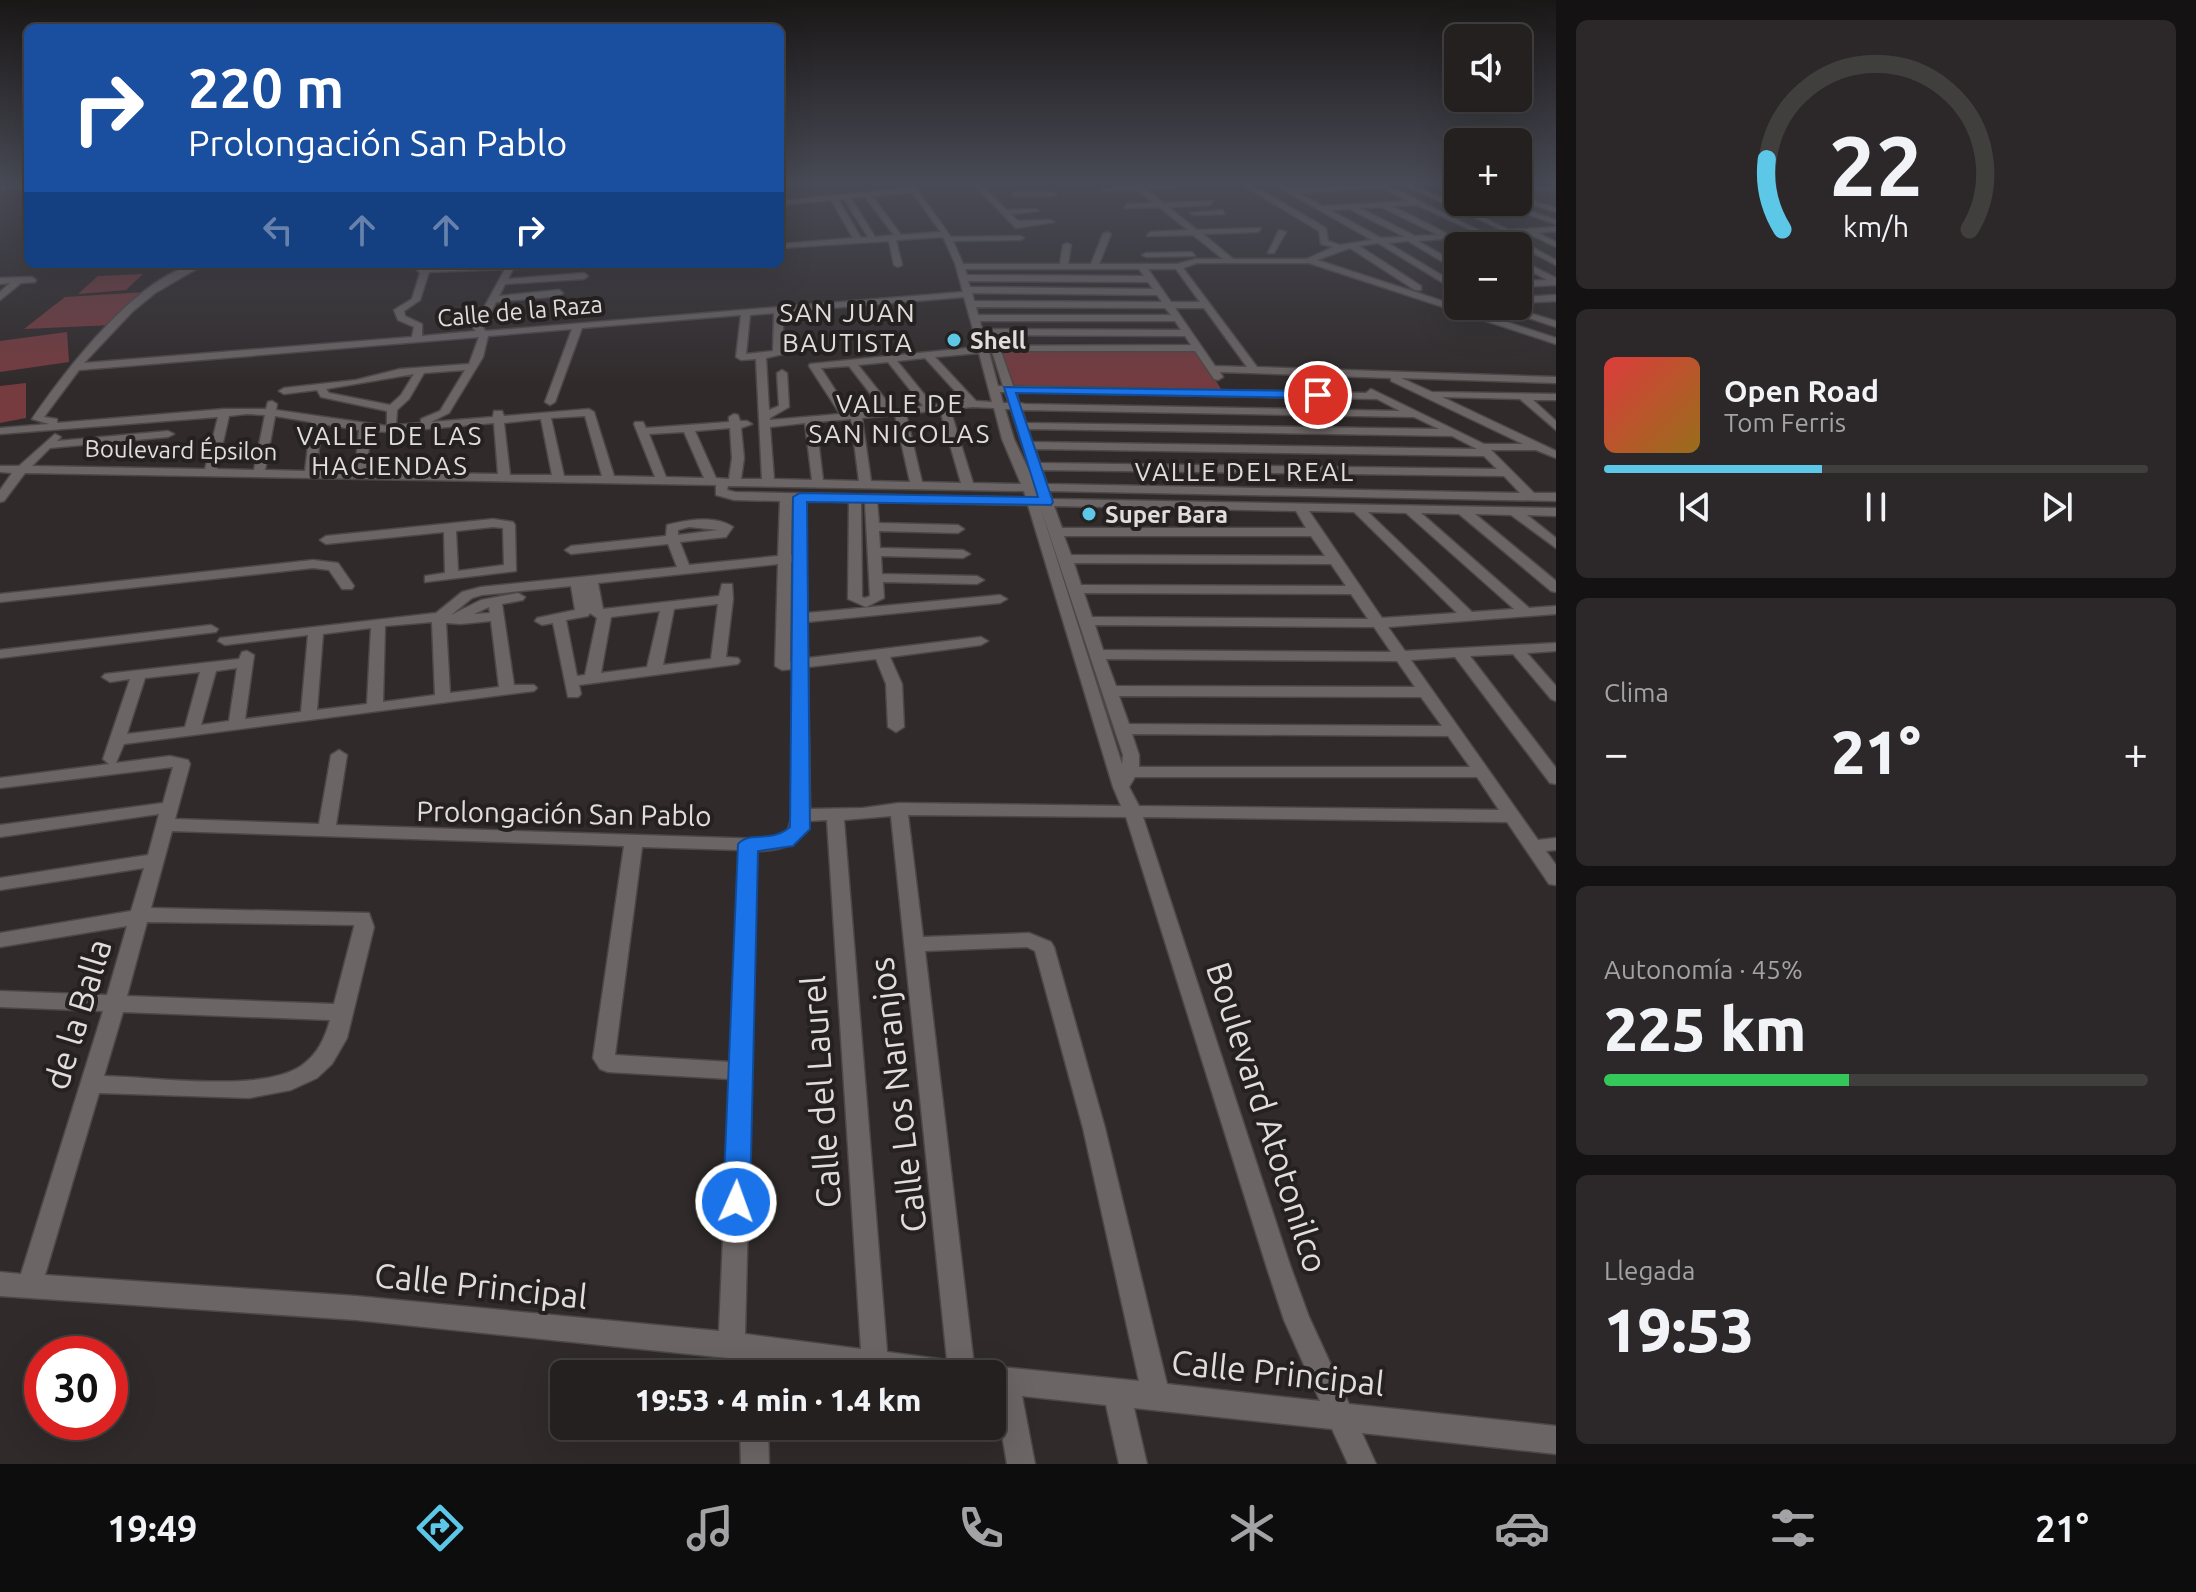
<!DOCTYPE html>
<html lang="es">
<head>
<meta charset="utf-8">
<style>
	:root { --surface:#242020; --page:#2c2829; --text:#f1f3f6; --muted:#a3a3a5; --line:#413e3e; --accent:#5cc7e7 }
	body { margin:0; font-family:Ubuntu,sans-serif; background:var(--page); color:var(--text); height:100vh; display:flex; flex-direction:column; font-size:30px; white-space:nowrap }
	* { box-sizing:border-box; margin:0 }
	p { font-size:26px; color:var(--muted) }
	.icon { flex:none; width:44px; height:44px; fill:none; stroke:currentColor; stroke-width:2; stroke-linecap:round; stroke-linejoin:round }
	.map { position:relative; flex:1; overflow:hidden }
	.sheet { display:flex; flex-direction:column; gap:20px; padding:20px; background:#141212; width:640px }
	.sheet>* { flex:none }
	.guide { position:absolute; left:24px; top:24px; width:760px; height:244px; border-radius:12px; box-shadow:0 8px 32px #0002,0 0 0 2px var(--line); background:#1a4fa0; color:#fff; overflow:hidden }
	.controls { position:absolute; left:1444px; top:24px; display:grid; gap:16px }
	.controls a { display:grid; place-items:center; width:88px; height:88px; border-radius:12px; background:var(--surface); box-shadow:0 8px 32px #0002,0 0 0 2px var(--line); font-size:40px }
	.speed { position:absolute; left:24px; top:1336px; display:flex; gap:16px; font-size:40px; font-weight:700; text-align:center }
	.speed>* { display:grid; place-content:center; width:104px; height:104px; border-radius:50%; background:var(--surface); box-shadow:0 8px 32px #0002,0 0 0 2px var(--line); line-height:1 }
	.speed .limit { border:12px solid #d22; background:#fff; color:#111 }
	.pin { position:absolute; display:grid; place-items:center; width:68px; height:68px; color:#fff; margin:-34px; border:4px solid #fff; border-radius:50%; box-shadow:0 2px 8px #0007 }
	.me { position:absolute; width:88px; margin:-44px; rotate:2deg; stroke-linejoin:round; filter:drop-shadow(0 0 6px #0008) }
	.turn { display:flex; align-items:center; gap:28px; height:168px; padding:0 32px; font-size:36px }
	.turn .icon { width:104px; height:104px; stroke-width:2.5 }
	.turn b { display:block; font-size:56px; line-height:68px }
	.lanes { display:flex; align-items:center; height:76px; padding:0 32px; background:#0003; justify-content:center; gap:40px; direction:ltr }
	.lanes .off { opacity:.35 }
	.big { font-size:60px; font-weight:800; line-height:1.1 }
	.sheet .widget { flex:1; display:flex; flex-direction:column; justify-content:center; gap:12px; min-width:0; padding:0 28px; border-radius:12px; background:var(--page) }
	.sheet .dial { align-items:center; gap:0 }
	.dial svg { height:208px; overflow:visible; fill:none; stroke:var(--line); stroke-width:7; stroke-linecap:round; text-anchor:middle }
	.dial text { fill:var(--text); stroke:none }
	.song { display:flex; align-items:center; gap:24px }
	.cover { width:96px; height:96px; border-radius:12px; background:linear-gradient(135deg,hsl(0 70% 55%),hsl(40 70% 35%)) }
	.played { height:8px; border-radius:4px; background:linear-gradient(90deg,var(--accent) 40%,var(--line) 40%) }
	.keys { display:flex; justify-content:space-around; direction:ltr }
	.heat { display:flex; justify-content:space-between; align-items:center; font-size:44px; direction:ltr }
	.charge { height:12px; border-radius:6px; background:linear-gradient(90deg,#34c759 45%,var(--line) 0) }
	.trip { position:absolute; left:550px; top:1360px; width:456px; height:80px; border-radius:12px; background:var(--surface); box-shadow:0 8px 32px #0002,0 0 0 2px var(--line); font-weight:800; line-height:80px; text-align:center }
	.tab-bar { display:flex; height:128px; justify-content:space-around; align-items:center; background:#0e0d0d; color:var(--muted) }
	.tab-bar .icon { width:56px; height:56px }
	.tab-bar .selected { color:var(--accent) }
	.tab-bar b { font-size:36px; color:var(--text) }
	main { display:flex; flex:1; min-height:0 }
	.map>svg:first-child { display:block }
	.green { fill:#753b3f }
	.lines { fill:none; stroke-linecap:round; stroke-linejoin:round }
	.minor-casing { stroke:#4c4848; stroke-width:3 }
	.minor { fill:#6c6565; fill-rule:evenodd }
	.route { fill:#1a73e8; stroke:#114b97; stroke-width:2 }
	.poi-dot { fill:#5cc7e7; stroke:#262121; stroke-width:3 }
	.labels { text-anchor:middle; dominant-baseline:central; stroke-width:8; stroke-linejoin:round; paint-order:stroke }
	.far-street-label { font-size:24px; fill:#e1dddd; stroke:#262121 }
	.far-poi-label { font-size:24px; font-weight:bold; fill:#e1dddd; stroke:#262121; text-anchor:start }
	.far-quarter-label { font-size:26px; letter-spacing:2px; fill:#e1dddd; stroke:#262121 }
	.street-label { font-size:28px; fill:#e1dddd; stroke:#262121 }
	.near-street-label { font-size:34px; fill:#e1dddd; stroke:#262121 }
</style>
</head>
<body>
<main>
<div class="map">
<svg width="1556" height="1464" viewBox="0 0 1556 1464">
	<rect width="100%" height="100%" fill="#302a2a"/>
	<!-- green -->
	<g class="green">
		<path d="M143 274 126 290 78 294 98 276Z"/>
		<path d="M146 292 113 325 24 329 65 297Z"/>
		<path d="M67 332 69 362 0 372V341Z"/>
		<path d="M1001 350 1197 351 1223 392 1015 387Z"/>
		<path d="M26 383V418L0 423V386Z"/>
	</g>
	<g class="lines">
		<defs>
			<g id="minor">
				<path d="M28 184V188L0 190V186Z"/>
				<path d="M906 184H913L951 237 1020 236 1024 238 1020 240 953 241 963 264H1060L1063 245 1067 243 1071 245 1068 264H1091L1103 234 1107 232 1111 234 1099 264H1177L1196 259H1223L1193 235 1147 236 1150 232 1188 230 1159 207 1124 208 1127 204 1154 203 1138 190 1106 191 1102 189 1132 184 1180 185 1178 188 1146 189 1163 203 1213 201 1210 205 1168 207 1197 230 1261 228 1258 232 1203 234 1233 259H1307L1333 247 1321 244 1319 231 1241 184H1250L1326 228 1328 241 1340 245 1372 240 1273 184H1282L1290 189 1385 184 1482 232 1502 230 1402 184H1412L1509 230 1556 227V231L1538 233 1556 242V247L1527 233 1509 235 1556 260V265L1498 235 1418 241 1458 264V271L1408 241 1388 243 1458 285V292L1378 243 1359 246 1421 286V290H1415L1350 248 1317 260 1556 338V344L1309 263H1197L1183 268 1257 367 1556 377V383L1401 378 1432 392 1556 394V400H1533L1556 421V430L1520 399 1442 397 1556 451V458L1536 450H1491L1534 493H1556V501L1049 491 1052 499 1556 508V516L1527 515 1556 538V548L1511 515 1475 514 1556 581V592L1551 591 1459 514 1421 513 1529 608 1556 606V614L1388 627 1405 651 1556 643V651L1527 653 1556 686V701L1551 699 1513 654 1470 656 1556 768V784L1550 783 1455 657 1411 660 1538 840 1556 838V850L1546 851 1556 865V885L1549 884 1507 822 1143 817 1290 1265 1309 1317 1349 1404 1556 1426V1454L1362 1433 1376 1464H1348L1332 1429 1134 1408 1147 1464H1119L1106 1405 1022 1396 1035 1464H1007L995 1393 992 1392V1374H981L983 1370 992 1366 1139 1381 1083 1128 1035 951 1027 947 925 951 975 1374H855L765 1362V1374H739L738 1359 356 1320 0 1296V1272L21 1274 103 1011 0 1007V991L107 995 127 926 0 947V933L131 911 144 868 0 890V878L148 855 159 814 0 837V825L163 803 173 767 0 788V778L109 764 103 759 130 679 110 682 102 677 105 674 239 659 242 652 247 651 254 655 245 719 301 712 308 635 225 645 218 641 220 638 436 613 462 592 481 587 677 567 668 544 571 554 565 550 571 546 666 536 667 525C686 520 716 515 733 527L726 537 680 542 689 565 778 556 780 501 734 500 716 495V485L25 473 4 501 0 502V490L12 473 0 472V466H19L55 434 61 437 57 441 168 431 174 434 168 437 50 448 32 466 205 469 218 417 0 434V428L49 424 32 419C63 374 145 264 205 264L155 293 133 311 84 363 412 337 414 327 398 320 394 310 412 299 420 273 412 264H420L422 267 583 264 579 266 513 269 508 279 584 273 588 276 584 279 505 284 499 296 559 290 563 293 559 296 496 302 483 328 486 331 963 292 955 263 943 237 896 240 902 265 898 267 894 265 889 241 780 248V244L853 238 831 200 780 205V201L909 188ZM1381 188 1409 201 1323 206 1298 193ZM912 192 941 232 901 235 872 196ZM865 197 894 235 875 237 851 198ZM838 199H844L868 237 861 238ZM1417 205 1475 232 1448 234 1392 206ZM1381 207 1438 235 1415 236 1360 208ZM1351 209V210L1405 237 1381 238 1330 210ZM505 269 473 328 476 331 422 336V324L405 316 404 311 420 300 429 272ZM965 269H1139L1144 276 967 275ZM1148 269H1176L1200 302H1171ZM968 281 1148 282 1153 289 970 287ZM972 293 1157 295 1162 302 974 301ZM964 297 978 347 810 364 809 366 840 414 770 420V418L789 407 787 373 782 370 777 373 779 406 769 410 766 358 783 354V312ZM976 307 1165 308 1171 315H978ZM1175 308H1204L1247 367 1215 366ZM774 313 773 351 746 354 750 315ZM741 315 736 357 741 360 756 359 762 479H741L744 458 741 428 752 424 747 421H740L738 415 734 414 729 417V422L646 428 643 422H635L634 424 655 477 614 476 594 412 589 409 504 416 502 411H494L493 417 431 422 449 413 483 357 488 336 572 329 545 402 550 405 555 402 582 328ZM980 321H1175L1181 330 982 329ZM984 335 1185 336 1191 345 987 346ZM479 337 469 364 400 369 356 380 284 388 279 391 284 394 317 390 321 397 387 411V426L276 410 277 404 272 401 268 402 266 409H224L57 423V419L44 417 79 370ZM992 351 1003 386H998L989 352ZM1001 351H1195L1214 379 1218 380 1223 377 1220 372 1391 378V381L1523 444H1484L1371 389 1366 393 1013 386ZM979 353 992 402 976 401 935 357ZM925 358 965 402 933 405 897 361ZM888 362 923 406 893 409 858 365ZM849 366 883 410 850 413 821 368ZM465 370 440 411 421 419V423L396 425 397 410 409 399 424 373ZM414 374 401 395 390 405 329 393 326 389ZM1000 392H1005L1009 403H1003ZM1016 392 1377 399 1400 411 1025 404 1019 403ZM973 407 994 408 1002 439 1021 484 973 483 950 409ZM1005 409H1011L1035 484 1014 439ZM940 410 961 483 922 482 906 414ZM1022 410 1414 417 1439 429 1026 423ZM247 414 265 415 254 470 217 469 229 416ZM895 415 910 482 871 481 862 418ZM275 416 311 422 305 471 265 470ZM585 416 602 476H564L551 418ZM541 419 552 475H510L504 423ZM851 419 859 481 823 480 816 422ZM494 423 498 474 367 472 370 431 391 432ZM805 423 812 480 774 479 770 427ZM322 424 359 430 355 472 316 471ZM730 428 732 458 729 479 716 478 695 431ZM1028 429 1452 436 1477 449 1032 442ZM684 432 704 478 666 477 649 434ZM1035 449 1484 456 1497 469 1040 463ZM1042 470 1504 476 1520 493 1047 484ZM728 486 1024 491 1026 498 735 492 727 490ZM792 501 794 555H791ZM806 501 849 502 848 599 866 607 884 598 883 582 977 584 984 580 977 576 882 574 881 556 963 558 970 554 963 550 880 548 879 531 958 533 964 529 958 525 879 523 877 502 1028 505 1113 787 1121 806 899 803 863 808 810 809 808 667 876 659 886 684 888 727 896 732 904 727 902 684 890 657 981 645 988 641 981 637 808 658 807 622 1000 603 1007 599 1000 595 807 613ZM861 502H865L870 596 865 598 862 597ZM1040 506 1123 755 1122 764ZM1054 506 1296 511 1306 528H1062ZM1309 511 1354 512 1457 613 1382 618ZM1368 512 1406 513 1514 609 1472 612ZM689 527 718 530 678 535V530ZM1064 536H1311L1325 556 1071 555ZM794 562 793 660 790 661 791 563ZM1074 563 1331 564 1346 586 1081 585ZM778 564 775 666 782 670 793 669 792 815 788 830 778 836 763 839 336 825 347 755 339 750 331 755 319 824 175 819 190 764 188 760 170 756 116 763 124 744 534 691 537 688 534 685H514L502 604 523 600 525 597 518 593 481 600 451 615 472 598 482 595 571 586 575 610 537 618 535 621 542 625 553 623 568 697H578L581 694 579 685 738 664 740 661 738 658 726 657 733 599 732 584H722L719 596 603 609 598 583ZM1084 593 1351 594 1368 619 1092 617ZM718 604 711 659 663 665 674 609ZM489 607 490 613 474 614ZM660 611 647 667 601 673 611 617ZM590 613 597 618 585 675 577 676 566 620 588 616ZM491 621 499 687 450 693 446 623 461 624ZM432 622 435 695 383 702 385 626ZM1095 625 1374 627 1391 652 1103 650ZM371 628 367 704 317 710 323 634ZM1106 659 1397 661 1415 687 1116 686ZM237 668 229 721 201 725 216 671ZM200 672 185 727 127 734 145 678ZM1119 696 1421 697 1442 726 1129 724ZM1132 734 1448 736 1470 767H1139V755ZM1135 777H1477L1499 810 1139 806 1129 787ZM908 815 1126 817 1266 1265 1284 1320 1320 1401 1167 1384 1105 1128 1054 947 1051 942 1029 933 923 937ZM891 816 947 1360 887 1352 844 820ZM827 820 861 1349 745 1334 757 851C780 851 802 845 809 821ZM172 831 624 846 593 1058 600 1069 608 1072 730 1079 719 1331 356 1296 45 1275 99 1093 249 1098 291 1090 317 1078 332 1064 347 1038 374 927 369 913 151 908ZM642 847 739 850 730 1062 615 1055ZM147 922 354 925V927L334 1004 127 996ZM123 1012 330 1020C325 1038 318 1054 301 1066 261 1093 154 1077 104 1076Z"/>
				<path d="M973 184H980L1007 210 1035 209 1039 211 1011 214 1018 221 1050 220 1054 222 1016 228Z"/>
				<path d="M1440 184 1458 187V191L1441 185Z"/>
				<path d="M1556 187V191L1522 190 1526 188Z"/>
				<path d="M1015 192H1053L1057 194 1053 196H1012Z"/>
				<path d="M1518 196 1556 208V212L1518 200Z"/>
				<path d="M1492 202H1503L1556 220V224Z"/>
				<path d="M1222 210 1225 214 1194 215 1190 213Z"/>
				<path d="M1279 230 1286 232 1274 253H1268Z"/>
				<path d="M1192 252 1195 256 1146 257 1142 255 1146 253Z"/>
				<path d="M1518 259 1556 278V285L1518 287V281L1547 280 1518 264Z"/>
				<path d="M32 277 36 280 35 282 21 283 0 300V292L10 283 0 284V278Z"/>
				<path d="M1556 295V301L1518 303V297Z"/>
				<path d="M1492 306H1506L1556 321V327Z"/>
				<path d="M105 446 164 447 170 450 164 453 101 451 99 449Z"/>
				<path d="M493 519 513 522 515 525 516 571 425 582V576L445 573 444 532 326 544 320 540 326 536ZM493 527 503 528 504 565 458 571 456 531Z"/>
				<path d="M313 560 338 563 354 586 352 589H342L329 570 313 568 0 602V594Z"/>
				<path d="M211 625 218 629 216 632 0 658V650Z"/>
				<path d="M740 1426H768L769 1464H741Z"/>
			</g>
		</defs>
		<!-- minor casing -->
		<use href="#minor" class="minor-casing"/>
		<!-- minor -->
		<use href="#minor" class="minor"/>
	</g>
	<!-- sky -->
	<linearGradient id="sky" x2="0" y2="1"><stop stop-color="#1a1717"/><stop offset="0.47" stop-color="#484a55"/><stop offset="1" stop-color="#484a55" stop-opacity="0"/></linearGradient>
	<rect width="1556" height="389" fill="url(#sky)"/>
	<!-- route -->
	<path class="route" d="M1004 387 1318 391 1324 395 1318 398 1016 393 1053 502 1051 505 807 502 810 829 793 846 758 851 750 1202 746 1211 736 1214 727 1211 723 1202 738 844C750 830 770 844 790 827L793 497 800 493 1038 497Z"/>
	<!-- markers -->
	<g class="poi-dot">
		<circle cx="954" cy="340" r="8"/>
		<circle cx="1089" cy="514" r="8"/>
	</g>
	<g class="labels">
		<!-- far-street labels -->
		<g class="far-street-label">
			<text transform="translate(520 311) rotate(-5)">Calle de la Raza</text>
			<text transform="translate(181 450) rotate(1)">Boulevard Épsilon</text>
		</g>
		<!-- far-poi labels -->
		<g class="far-poi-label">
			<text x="970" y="340">Shell</text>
			<text x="1105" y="514">Super Bara</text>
		</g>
		<!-- far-quarter labels -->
		<g class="far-quarter-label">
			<text x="848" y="312">SAN JUAN<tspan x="848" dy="30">BAUTISTA</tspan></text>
			<text x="900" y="403">VALLE DE<tspan x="900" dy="30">SAN NICOLAS</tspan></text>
			<text x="390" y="435">VALLE DE LAS<tspan x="390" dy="30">HACIENDAS</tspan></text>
			<text x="1245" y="471">VALLE DEL REAL</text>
		</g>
		<!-- street labels -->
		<g class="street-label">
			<text transform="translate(564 813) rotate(1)">Prolongación San Pablo</text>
		</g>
		<!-- near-street labels -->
		<g class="near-street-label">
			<text transform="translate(77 1014) rotate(-73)">de la Balla</text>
			<text transform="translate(820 1092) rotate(-94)">Calle del Laurel</text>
			<text transform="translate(897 1095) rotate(-97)">Calle Los Naranjos</text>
			<text transform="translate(1268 1117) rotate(72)">Boulevard Atotonilco</text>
			<text transform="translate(481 1285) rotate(6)">Calle Principal</text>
			<text transform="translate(1278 1372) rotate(6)">Calle Principal</text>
		</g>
	</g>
</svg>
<div class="controls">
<a><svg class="icon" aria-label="sound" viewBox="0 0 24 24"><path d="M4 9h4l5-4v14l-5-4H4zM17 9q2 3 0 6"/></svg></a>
<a>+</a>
<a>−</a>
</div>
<div class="speed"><div class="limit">30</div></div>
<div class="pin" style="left:1318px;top:395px;background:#d93025"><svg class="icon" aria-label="arrive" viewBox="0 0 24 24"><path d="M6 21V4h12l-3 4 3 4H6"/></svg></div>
<svg class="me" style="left:736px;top:1202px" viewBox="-20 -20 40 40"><circle r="17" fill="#1a73e8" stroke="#fff" stroke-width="3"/><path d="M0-11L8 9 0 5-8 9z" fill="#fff"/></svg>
<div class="trip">19:53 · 4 min · 1.4 km</div>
<div class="guide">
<div class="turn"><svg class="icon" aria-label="right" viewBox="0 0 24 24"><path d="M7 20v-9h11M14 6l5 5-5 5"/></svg><div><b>220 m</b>Prolongación San Pablo</div></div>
<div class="lanes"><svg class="icon off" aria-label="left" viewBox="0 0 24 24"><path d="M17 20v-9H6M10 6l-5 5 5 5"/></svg><svg class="icon off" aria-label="ahead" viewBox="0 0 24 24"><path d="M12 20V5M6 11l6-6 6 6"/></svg><svg class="icon off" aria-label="ahead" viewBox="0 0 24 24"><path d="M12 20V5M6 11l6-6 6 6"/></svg><svg class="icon" aria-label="right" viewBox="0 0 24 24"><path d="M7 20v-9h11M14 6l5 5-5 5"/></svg></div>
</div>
</div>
<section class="sheet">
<div class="widget dial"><svg viewBox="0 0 100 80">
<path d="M14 69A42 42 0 1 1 86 69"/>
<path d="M14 69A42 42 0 0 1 8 42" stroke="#5cc7e7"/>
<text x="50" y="56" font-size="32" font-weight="700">22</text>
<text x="50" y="72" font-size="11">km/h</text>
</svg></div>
<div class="widget">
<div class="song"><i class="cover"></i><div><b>Open Road</b><p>Tom Ferris</p></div></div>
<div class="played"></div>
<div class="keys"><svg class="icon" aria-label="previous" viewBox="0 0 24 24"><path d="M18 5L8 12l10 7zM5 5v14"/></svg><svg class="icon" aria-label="pause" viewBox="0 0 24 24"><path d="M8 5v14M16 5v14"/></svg><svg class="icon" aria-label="next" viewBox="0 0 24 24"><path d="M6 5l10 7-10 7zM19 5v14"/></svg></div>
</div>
<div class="widget"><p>Clima</p>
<div class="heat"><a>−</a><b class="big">21°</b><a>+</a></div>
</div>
<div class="widget"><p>Autonomía · 45%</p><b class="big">225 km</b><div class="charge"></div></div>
<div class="widget"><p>Llegada</p><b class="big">19:53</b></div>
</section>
</main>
<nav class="tab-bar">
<b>19:49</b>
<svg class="icon selected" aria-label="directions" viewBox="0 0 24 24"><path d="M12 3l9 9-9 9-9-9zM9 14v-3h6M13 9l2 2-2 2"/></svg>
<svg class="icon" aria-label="music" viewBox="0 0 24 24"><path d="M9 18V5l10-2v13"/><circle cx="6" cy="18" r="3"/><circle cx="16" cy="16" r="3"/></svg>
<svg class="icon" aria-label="phone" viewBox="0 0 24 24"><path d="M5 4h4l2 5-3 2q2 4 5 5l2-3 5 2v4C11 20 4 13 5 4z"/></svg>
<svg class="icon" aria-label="climate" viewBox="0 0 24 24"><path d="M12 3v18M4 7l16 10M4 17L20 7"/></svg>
<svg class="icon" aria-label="car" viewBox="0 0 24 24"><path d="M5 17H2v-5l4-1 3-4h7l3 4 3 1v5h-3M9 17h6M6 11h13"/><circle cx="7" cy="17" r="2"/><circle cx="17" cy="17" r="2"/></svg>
<svg class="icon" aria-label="filters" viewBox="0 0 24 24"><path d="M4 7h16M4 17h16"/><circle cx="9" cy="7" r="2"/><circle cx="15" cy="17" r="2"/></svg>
<b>21°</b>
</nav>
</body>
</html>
